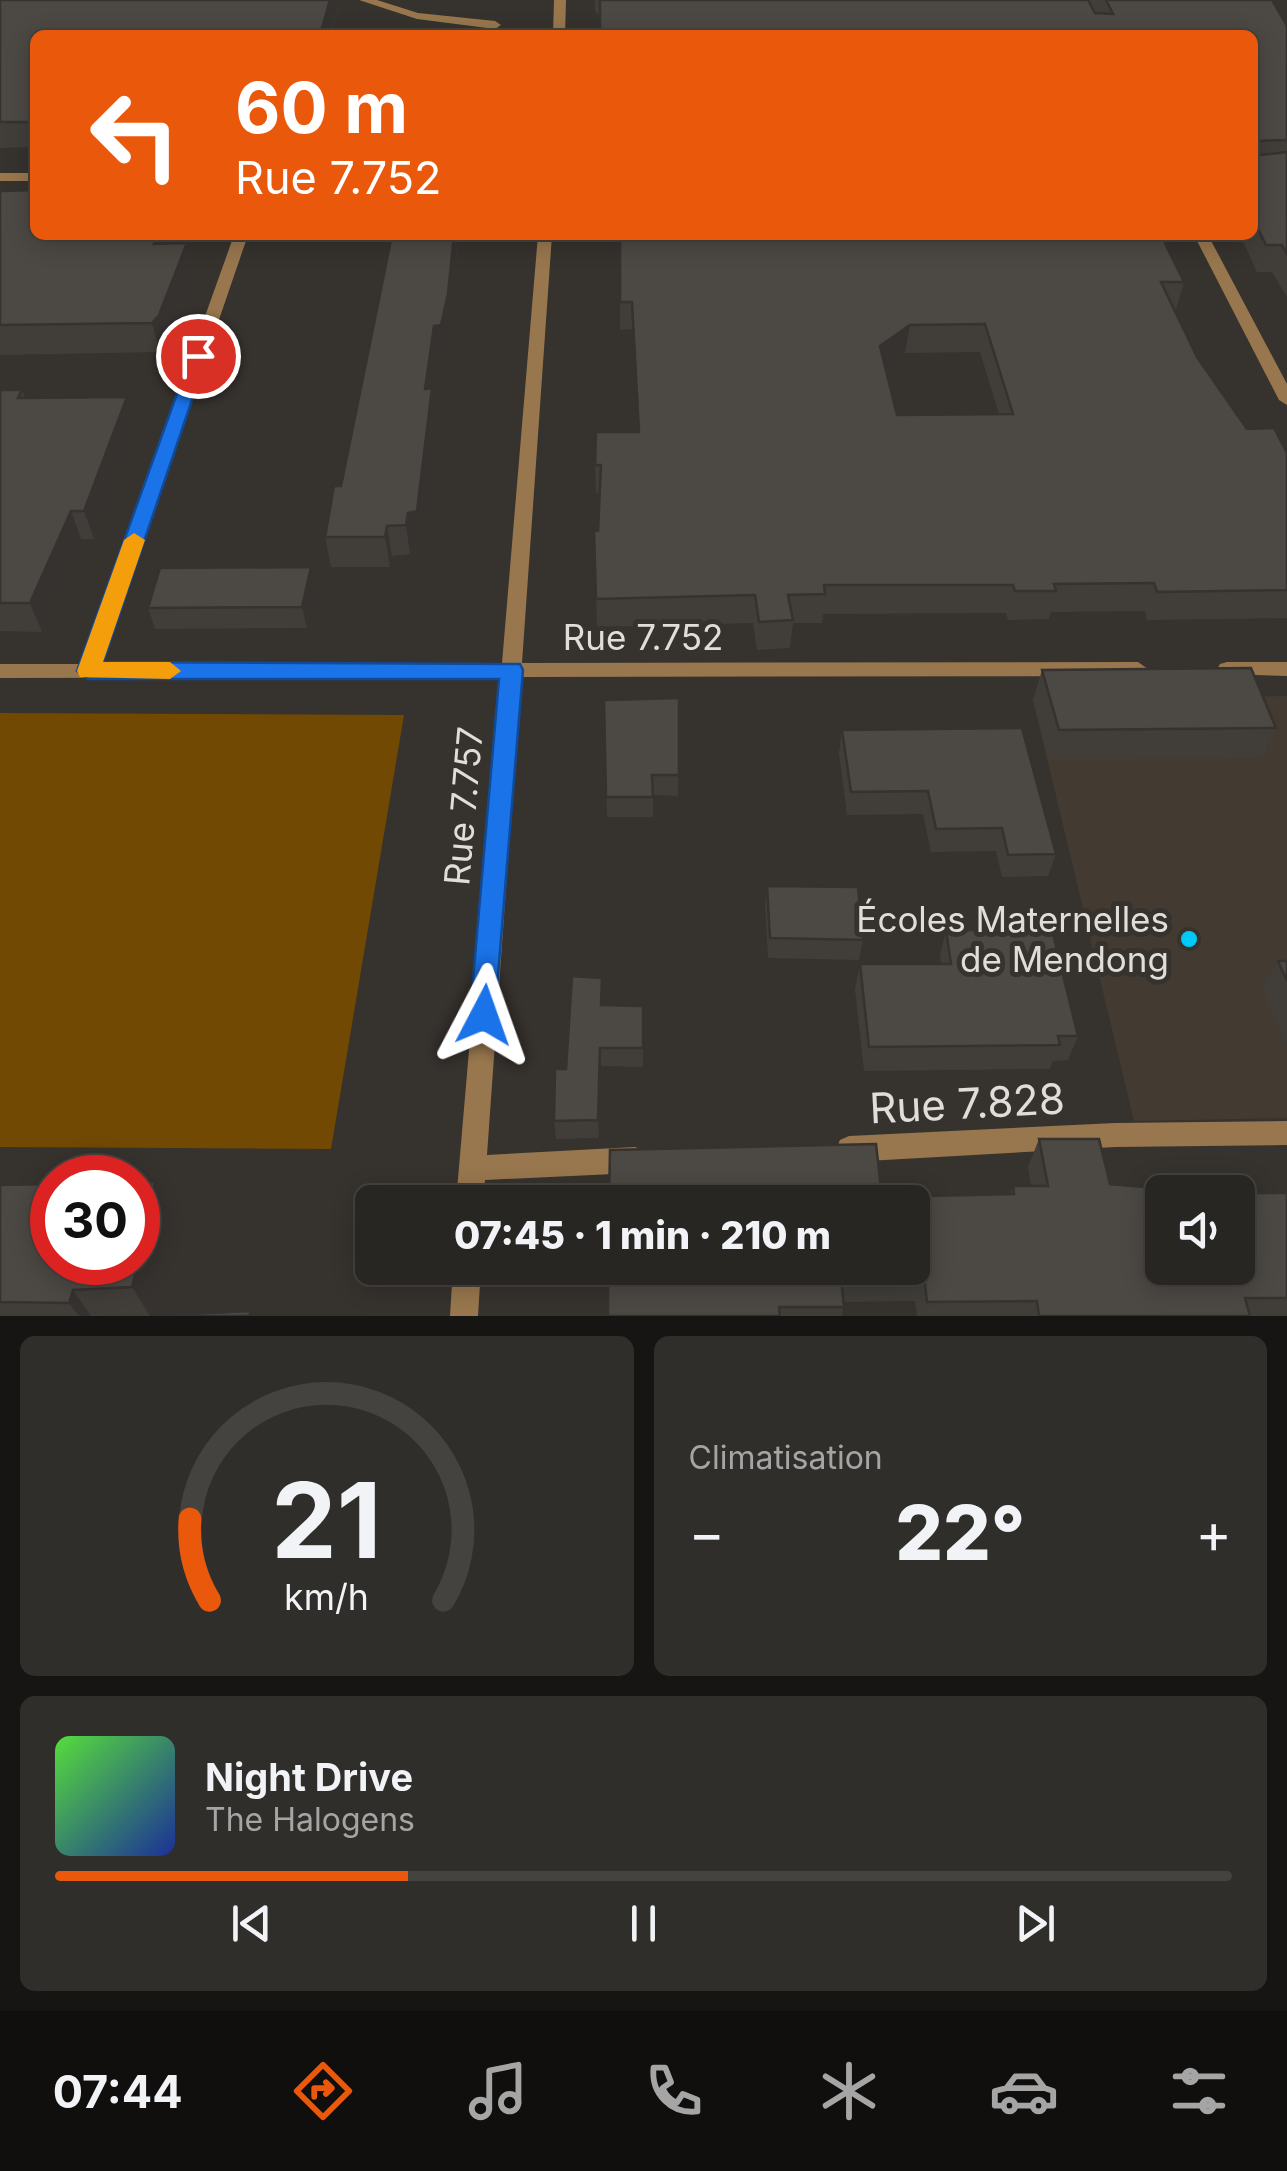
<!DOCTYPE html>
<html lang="fr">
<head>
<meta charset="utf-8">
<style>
	:root { --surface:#282622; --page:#302e2a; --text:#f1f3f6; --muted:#a5a5a5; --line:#444340; --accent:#ea580c }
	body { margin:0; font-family:Inter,sans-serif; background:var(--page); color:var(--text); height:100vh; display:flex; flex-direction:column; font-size:38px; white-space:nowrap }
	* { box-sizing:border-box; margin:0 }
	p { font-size:32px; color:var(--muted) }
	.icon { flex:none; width:55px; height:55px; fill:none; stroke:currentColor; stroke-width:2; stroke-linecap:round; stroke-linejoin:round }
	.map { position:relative; height:1316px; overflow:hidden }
	.details { display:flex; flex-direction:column; gap:20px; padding:20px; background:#161513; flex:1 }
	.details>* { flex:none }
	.banner { position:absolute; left:30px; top:30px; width:1228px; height:210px; border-radius:15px; box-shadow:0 5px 25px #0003,0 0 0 2px var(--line); background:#ea580c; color:#fff; overflow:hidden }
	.controls { position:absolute; left:1145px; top:1175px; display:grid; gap:20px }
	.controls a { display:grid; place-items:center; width:110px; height:110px; border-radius:15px; background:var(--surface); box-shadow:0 5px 25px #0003,0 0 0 2px var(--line); font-size:50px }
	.speed { position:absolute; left:30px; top:1155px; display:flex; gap:20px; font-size:50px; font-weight:700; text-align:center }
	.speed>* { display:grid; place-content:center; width:130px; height:130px; border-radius:50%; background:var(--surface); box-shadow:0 5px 25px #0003,0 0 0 2px var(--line); line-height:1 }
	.speed .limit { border:15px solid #d22; background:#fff; color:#111 }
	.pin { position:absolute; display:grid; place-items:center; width:85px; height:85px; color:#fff; margin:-42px; border:5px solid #fff; border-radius:50%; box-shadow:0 2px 10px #0007 }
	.me { position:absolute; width:110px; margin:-55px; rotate:4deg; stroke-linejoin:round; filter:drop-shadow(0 0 8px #0008) }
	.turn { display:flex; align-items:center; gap:35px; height:210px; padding:0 40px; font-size:45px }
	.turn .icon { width:130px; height:130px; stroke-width:2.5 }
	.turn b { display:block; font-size:70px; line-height:85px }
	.big { font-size:75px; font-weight:800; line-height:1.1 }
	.details .tile { flex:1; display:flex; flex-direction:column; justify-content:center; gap:15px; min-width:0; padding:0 35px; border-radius:15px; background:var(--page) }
	.details .dial { align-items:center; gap:0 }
	.dial svg { height:260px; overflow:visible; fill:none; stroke:var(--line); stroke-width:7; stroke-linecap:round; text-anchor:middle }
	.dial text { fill:var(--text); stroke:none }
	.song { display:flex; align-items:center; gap:30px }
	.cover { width:120px; height:120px; border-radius:15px; background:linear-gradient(135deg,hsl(110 70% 55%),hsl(230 70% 35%)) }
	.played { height:10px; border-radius:5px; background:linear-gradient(90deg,var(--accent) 30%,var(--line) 30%) }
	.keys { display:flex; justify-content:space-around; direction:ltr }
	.heat { display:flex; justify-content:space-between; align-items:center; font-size:55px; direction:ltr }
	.details .tiles { flex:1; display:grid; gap:20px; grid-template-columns:1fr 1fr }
	.tile:last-child { grid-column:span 2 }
	.trip { position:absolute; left:355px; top:1185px; width:575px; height:100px; border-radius:15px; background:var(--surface); box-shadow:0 5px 25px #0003,0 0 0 2px var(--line); font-weight:800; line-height:100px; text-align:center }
	.tabs { display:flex; height:160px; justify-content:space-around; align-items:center; background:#100f0e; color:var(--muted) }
	.tabs .icon { width:70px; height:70px }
	.tabs .active { color:var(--accent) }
	.tabs b { font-size:45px; color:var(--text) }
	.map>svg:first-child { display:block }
	.built { fill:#433b32 }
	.green { fill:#724903 }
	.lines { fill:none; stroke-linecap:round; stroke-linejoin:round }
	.lane { fill:#98774e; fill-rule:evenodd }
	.street { fill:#98774e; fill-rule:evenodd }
	.wall { fill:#413e3a; fill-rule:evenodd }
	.shaded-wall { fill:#35322f }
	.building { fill:#4c4843; stroke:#35322f; stroke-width:2.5; fill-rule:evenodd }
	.route { fill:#1a73e8; stroke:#114b97; stroke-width:2.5 }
	.slow { fill:#f59e0b }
	.poi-dot { fill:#00cbf8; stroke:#36322e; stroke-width:4 }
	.labels { text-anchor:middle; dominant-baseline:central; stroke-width:10; stroke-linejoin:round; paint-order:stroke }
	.street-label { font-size:35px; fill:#e0ddda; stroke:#36322e }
	.poi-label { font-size:35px; fill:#e0ddda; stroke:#36322e; text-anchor:end }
	.near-street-label { font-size:42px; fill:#e0ddda; stroke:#36322e }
</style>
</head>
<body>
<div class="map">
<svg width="1287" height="1316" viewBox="0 0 1287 1316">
	<rect width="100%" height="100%" fill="#36322e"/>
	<!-- built -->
	<path class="built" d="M1287 696V1118L1134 1121 1033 700Z"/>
	<!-- green -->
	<path class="green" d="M0 713 404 715 331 1149 0 1147Z"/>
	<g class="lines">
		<!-- lane -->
		<path class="lane" d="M359 0H377L418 13 495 21 501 25 495 29 417 19Z"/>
		<!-- street -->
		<g class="street">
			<path d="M554 0H566L565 35H553Z"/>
			<rect x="0" y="173" width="35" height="8"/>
			<path d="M234 235H248L101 664 502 663 538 235H552L522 663 1138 662 1148 669 1138 676 521 677 487 1155 635 1147 644 1151 648 1160 644 1169 635 1173 485 1180 483 1202H456L501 677 0 678V664H81Z"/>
			<path d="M1194 235H1208L1287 384V405L1279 400Z"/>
			<path d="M1227 662H1287V676L1220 674 1217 669 1220 664Z"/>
			<path d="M1287 1121V1145L1115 1147 849 1162 840 1158 836 1149 840 1140 849 1136 1115 1123Z"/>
			<path d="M453 1268H481L478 1316H450Z"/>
		</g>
	</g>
	<!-- wall -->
	<g class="wall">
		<path d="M0 0H340L331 35H35V147L0 148Z"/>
		<path d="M595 0H1088L1095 13 1089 0H1272L1287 26V297L1272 272H1257L1240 235H1252V35L600 17 595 11Z"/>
		<path d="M0 191 35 235H176L173 243H187L194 272 167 343 160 352 0 355Z"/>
		<path d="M392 235H455L458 259 451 323 445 354 437 355 433 390 436 418 421 541 412 543 410 554 392 556 390 567H331L325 537 341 486Z"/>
		<path d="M620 235H1194L1192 240 1164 241 1184 282 1176 309H1174L1197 357 1247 429 1287 453V618L1147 620 1145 611 1051 612 1049 619 1008 620 1006 613 823 614 822 623H793L790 648 757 650 753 623 597 627 594 531H598L600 493H596L595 465 638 432 633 329 620 330ZM980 352 999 414 897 415 885 367 905 353Z"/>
		<path d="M0 390H22L25 398 127 397 135 425 94 539H81L42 632 0 631Z"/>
		<path d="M315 588 307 628 155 629 148 608Z"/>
		<path d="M1042 670 1276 728 1262 758 1049 760 1033 700Z"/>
		<path d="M679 698 678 796 653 795V817H607L604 700Z"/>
		<path d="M842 730 1056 854 1048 876 1002 877 996 851 931 852 923 814 847 815 839 753Z"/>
		<path d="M767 886 863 940 859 960 768 958 765 905Z"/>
		<path d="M946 930 1078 1036 1068 1060 1053 1061 1050 1069 864 1071 855 989 860 964H941L940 955Z"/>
		<path d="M1278 961H1287V1045L1262 990Z"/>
		<path d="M602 1005 643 1006V1067L601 1066 599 1138 556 1139 554 1121 566 1069Z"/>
		<path d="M1039 1139 1110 1184 1162 1268 1287 1193V1316H917L915 1301 844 1302 842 1316H608L882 1197 1010 1194 1013 1186H1031L1028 1167Z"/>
		<path d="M155 1182 172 1213 150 1316H0V1185Z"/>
	</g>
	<!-- shaded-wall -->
	<g class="shaded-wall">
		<path d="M330 0H340L330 35H320Z"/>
		<path d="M158 235H176L162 272 154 244Z"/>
		<path d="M454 235 458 259 451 323 445 354 437 355 433 390 436 418 421 541 412 543 410 554 406 525 434 326Z"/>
		<path d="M187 243 194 272 167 343 160 352 152 323Z"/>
		<path d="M910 325 905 353 876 374 880 346Z"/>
		<path d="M127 397 135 425 94 539 84 511Z"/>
		<path d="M71 511 81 539 42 632 30 603Z"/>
		<path d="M387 526 392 556 390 567 385 537Z"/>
		<path d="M311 567 315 588 307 628 302 607Z"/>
		<path d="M600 1048 601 1066 599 1138 598 1120Z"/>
		<path d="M155 1182 172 1213 150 1316 132 1287Z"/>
		<path d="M73 1290 91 1316H79L69 1303Z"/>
	</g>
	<!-- building -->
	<g class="building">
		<path d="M0 0H330L320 35 396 34V35H35V122H0Z"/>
		<path d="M600 0H1088L1095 13 1113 14 1106 0H1272L1287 26V140L1257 141 1260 155 1287 152V254L1282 245H1266L1252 217V35H600Z"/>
		<path d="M35 190V235H158L154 244 187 243 159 315 152 323 0 325V191Z"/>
		<path d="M392 235H454L448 294 441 325 434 326 425 389 432 388 417 511 408 513 406 525 387 526 385 537H325L334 486H341Z"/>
		<path d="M620 235H1161L1184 282H1161L1197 357 1247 429 1274 428 1287 453V590L1157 592 1154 583 1054 584 1056 591H1015L1013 585H824L825 594 788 595 793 620 759 622 755 595 596 599 594 531H598L601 465H595L596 432H639L632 302H620ZM985 324 1013 414 897 415 880 346 910 325Z"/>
		<path d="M0 390H22L18 398 127 397 84 511H71L30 603H0Z"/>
		<path d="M311 567 302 607 148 608 160 568Z"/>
		<path d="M1251 668 1276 728 1059 730 1042 670Z"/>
		<path d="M679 698V775H652L653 797H606L604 700Z"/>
		<path d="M1022 728 1056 854 1008 855 1002 828 936 829 928 791 851 792 842 730Z"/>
		<path d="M767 886 858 887 863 940 770 938Z"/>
		<path d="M946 930H1052L1078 1036H1058L1060 1045 869 1047 860 964H951Z"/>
		<path d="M1278 961H1287V981Z"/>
		<path d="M572 976 602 978 601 1005 643 1006V1048H600L598 1120 554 1121 555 1069H566Z"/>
		<path d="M1039 1139H1099L1110 1184 1204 1192H1162V1268H1238V1193H1287V1298H1245L1250 1316H1039L1037 1301 927 1302 924 1276 841 1277 844 1307H779L780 1316H608V1268H912V1202H609L610 1150 876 1144 882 1197 1014 1194 1013 1186H1048Z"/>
		<path d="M138 1182H155L138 1262Z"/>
		<path d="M52 1184V1262H138L132 1287 73 1290 69 1303 0 1302V1185Z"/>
		<path d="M251 1311 249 1316H164V1315Z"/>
	</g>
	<!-- route -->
	<path class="route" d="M192 352 207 356 103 662 520 664 523 670 494 1024 484 1027 474 1024 470 1015 499 679H88L77 671Z"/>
	<!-- slow -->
	<path class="slow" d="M134 533 145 540 103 662H170L181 671 170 679 80 677 77 671 124 540Z"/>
	<!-- markers -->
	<circle class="poi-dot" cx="1189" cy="939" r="10"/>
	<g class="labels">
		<!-- street labels -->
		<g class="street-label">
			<text x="643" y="637">Rue 7.752</text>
			<text transform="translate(463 806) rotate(-85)">Rue 7.757</text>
		</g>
		<!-- poi labels -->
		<g class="poi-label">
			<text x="1169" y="919">Écoles Maternelles<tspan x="1169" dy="40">de Mendong</tspan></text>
		</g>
		<!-- near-street labels -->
		<g class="near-street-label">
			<text transform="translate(967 1103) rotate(-3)">Rue 7.828</text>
		</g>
	</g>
</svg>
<div class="controls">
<a><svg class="icon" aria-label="sound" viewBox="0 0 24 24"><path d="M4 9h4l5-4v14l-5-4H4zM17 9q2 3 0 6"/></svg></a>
</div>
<div class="speed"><div class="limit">30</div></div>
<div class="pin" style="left:198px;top:356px;background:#d93025"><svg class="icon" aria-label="arrive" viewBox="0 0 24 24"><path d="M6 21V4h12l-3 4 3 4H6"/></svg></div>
<svg class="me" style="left:484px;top:1015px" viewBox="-20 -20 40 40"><path d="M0-17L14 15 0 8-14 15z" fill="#1a73e8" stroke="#fff" stroke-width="4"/></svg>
<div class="trip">07:45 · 1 min · 210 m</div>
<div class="banner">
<div class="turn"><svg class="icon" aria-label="left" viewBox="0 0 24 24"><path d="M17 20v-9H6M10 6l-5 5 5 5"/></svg><div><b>60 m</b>Rue 7.752</div></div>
</div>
</div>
<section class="details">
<div class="tiles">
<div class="tile dial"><svg viewBox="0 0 100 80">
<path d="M14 69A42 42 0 1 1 86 69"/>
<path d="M14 69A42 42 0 0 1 8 44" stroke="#ea580c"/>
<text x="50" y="56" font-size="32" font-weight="700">21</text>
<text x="50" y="72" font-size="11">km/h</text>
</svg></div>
<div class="tile"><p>Climatisation</p>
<div class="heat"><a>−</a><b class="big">22°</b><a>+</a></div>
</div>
<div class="tile">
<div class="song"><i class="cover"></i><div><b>Night Drive</b><p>The Halogens</p></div></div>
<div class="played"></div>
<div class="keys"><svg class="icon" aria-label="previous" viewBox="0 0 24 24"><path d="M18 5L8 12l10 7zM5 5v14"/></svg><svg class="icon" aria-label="pause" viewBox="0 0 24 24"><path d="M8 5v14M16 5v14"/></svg><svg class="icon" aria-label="next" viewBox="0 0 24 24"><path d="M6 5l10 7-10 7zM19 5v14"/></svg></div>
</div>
</div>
</section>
<nav class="tabs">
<b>07:44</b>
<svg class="icon active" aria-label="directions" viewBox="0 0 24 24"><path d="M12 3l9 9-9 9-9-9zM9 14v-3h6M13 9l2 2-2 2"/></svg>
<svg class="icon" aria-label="music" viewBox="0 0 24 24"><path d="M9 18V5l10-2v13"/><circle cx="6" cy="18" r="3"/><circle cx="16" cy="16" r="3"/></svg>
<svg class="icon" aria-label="phone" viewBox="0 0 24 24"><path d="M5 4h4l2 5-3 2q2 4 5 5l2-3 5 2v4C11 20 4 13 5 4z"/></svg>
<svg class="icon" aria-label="climate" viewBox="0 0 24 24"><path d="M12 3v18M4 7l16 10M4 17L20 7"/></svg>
<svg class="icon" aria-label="car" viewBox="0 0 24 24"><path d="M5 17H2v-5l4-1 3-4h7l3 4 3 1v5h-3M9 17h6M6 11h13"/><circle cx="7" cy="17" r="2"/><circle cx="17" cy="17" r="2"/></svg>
<svg class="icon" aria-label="filters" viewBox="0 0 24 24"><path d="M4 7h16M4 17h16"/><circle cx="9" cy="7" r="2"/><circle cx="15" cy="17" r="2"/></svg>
</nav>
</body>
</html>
